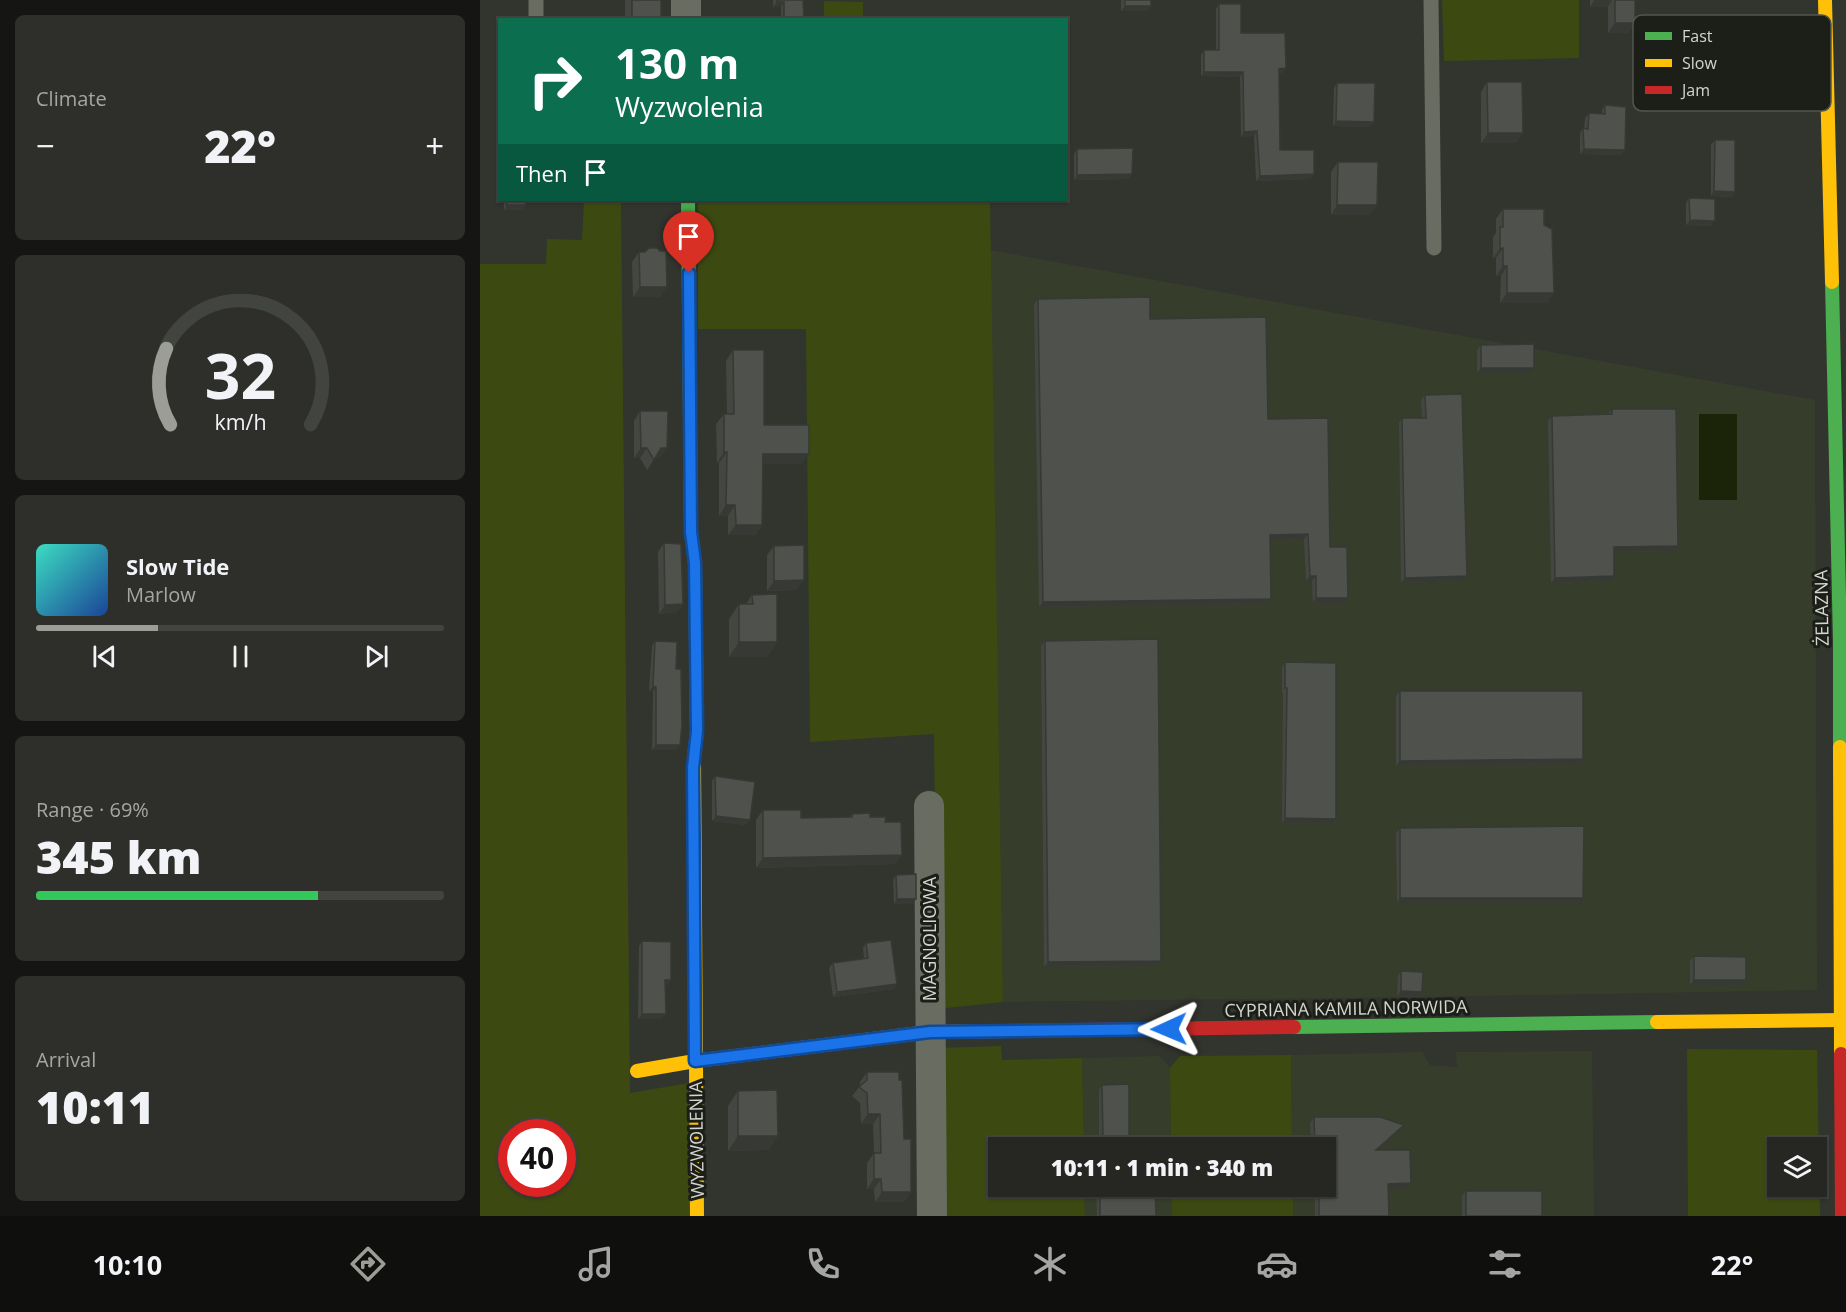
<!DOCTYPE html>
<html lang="en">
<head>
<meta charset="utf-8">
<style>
	:root { --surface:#262722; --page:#2e2f2a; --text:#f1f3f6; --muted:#a4a5a5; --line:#424440; --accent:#9b9d96 }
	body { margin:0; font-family:"Open Sans",sans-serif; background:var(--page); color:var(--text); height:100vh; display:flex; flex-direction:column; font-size:22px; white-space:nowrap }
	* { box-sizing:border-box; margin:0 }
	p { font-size:20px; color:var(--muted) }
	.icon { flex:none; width:33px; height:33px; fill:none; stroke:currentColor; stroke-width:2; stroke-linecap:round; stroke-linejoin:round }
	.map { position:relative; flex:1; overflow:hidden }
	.sheet { display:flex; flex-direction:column; gap:15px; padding:15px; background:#151513; width:480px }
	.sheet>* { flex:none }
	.guide { position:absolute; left:18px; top:18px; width:570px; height:183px; border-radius:0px; box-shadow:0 2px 4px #0004,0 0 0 2px var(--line); background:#0b6e4f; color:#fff; overflow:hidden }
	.buttons { position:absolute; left:1287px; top:1137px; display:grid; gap:12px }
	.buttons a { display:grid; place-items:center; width:60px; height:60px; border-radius:0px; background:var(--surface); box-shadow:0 2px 4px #0004,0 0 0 2px var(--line); font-size:30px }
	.speed { position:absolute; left:18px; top:1119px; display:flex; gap:12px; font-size:30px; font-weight:700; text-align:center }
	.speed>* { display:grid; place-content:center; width:78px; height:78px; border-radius:50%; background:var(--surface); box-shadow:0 2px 4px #0004,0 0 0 2px var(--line); line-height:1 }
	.speed .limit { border:9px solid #d22; background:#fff; color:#111 }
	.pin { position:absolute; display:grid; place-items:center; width:51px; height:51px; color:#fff; margin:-62px -26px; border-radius:50% 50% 50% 0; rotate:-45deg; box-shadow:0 0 6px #0007 }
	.pin .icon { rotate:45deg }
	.me { position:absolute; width:66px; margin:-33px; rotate:269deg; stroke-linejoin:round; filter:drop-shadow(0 0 4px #0008) }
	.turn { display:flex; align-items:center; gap:21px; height:126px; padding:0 18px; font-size:27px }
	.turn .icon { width:78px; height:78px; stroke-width:2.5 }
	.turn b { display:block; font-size:42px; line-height:51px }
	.then { display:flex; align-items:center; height:57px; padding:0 18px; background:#0003; gap:12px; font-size:22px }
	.big { font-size:45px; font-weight:800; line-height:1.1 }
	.sheet .tile { flex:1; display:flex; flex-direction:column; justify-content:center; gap:9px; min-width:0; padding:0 21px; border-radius:9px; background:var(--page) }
	.sheet .dial { align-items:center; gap:0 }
	.dial svg { height:156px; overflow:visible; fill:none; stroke:var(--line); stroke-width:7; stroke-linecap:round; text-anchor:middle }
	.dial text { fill:var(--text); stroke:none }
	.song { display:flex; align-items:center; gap:18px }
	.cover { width:72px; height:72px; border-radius:9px; background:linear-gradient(135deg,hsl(170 70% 55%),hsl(220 70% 35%)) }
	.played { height:6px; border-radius:3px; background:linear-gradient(90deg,var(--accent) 30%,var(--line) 30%) }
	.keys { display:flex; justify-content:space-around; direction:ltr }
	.heat { display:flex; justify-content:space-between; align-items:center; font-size:33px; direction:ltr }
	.charge { height:9px; border-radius:4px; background:linear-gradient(90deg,#34c759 69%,var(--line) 0) }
	.trip { position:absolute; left:508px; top:1137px; width:348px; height:60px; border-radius:0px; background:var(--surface); box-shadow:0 2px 4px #0004,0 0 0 2px var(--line); font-weight:800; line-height:60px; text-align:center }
	.menu { display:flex; height:96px; justify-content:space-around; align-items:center; background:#0f100e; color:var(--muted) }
	.menu .icon { width:42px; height:42px }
	.menu .current { color:var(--accent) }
	.menu b { font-size:27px; color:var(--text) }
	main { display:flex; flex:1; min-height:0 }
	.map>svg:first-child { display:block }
	.built { fill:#373d2b }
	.green { fill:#3c4a12; fill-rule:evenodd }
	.water { fill:#1b2309 }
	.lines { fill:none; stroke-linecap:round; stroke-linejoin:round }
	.lane { stroke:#696d61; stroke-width:15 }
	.street { stroke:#696d61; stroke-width:30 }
	.fast { stroke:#4caf50; stroke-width:14 }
	.slow { stroke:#ffc107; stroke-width:14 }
	.jam { stroke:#c62828; stroke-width:14 }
	.wall { fill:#444641 }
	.shaded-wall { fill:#373935 }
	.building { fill:#4f514c; stroke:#373935; stroke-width:1.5 }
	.route-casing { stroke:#114b97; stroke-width:15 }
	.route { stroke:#1a73e8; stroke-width:10 }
	.labels { text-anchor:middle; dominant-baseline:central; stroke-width:6; stroke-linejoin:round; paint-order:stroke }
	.street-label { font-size:18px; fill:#d3d6ce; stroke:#1c1e18 }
	.key { fill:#1c1e18; stroke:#53554f; stroke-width:1.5 }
	.key-label { font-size:16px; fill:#d3d6ce }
</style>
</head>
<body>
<main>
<section class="sheet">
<div class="tile"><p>Climate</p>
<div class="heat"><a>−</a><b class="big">22°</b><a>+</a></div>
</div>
<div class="tile dial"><svg viewBox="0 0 100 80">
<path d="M14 69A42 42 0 1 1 86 69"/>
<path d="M14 69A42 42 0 0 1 12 30" stroke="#9b9d96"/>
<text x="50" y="56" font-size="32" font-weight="700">32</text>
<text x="50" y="72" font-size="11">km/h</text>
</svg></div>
<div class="tile">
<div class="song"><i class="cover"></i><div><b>Slow Tide</b><p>Marlow</p></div></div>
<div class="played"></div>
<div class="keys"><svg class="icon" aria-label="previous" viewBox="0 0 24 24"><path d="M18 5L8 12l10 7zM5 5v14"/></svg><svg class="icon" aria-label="pause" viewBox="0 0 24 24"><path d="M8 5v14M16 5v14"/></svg><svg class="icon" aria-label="next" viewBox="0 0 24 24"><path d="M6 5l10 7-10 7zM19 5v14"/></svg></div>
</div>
<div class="tile"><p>Range · 69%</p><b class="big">345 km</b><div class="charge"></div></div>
<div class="tile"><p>Arrival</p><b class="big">10:11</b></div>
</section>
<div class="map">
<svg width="1366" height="1216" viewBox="0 0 1366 1216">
	<rect width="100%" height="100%" fill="#32342e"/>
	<!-- built -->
	<g class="built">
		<path d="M510 250 1335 400 1337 990 939 997 523 1002Z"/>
		<path d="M1112 1051 1114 1216H813V1187L846 1186V1148L812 1147 811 1055 942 1052 950 1065 977 1067 976 1052Z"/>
		<path d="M679 1056 690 1068 691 1147H604L602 1058Z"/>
		<path d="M604 1187H692V1216H605Z"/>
	</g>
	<!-- green -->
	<g class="green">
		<path d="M962 0H1099V58L964 61Z"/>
		<path d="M344 1 383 2V19H344Z"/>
		<path d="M104 200H141L150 1093 209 1083 210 1216H0V264H66L67 239 102 240ZM32 1132H82V1184H32Z"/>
		<path d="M218 200H510L523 1002 457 1009 454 734 330 742 326 329H218Z"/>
		<path d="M521 1046 522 1060 602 1058 604 1147 519 1148V1186L604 1187 605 1216H460L457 1048Z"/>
		<path d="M1207 1049 1337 1050 1340 1216H1208ZM1298 1148H1336V1186H1298Z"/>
		<path d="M811 1055 812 1147H691L690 1068 700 1056Z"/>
		<rect x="692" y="1187" width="121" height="29"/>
	</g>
	<!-- water -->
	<rect class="water" x="1219" y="414" width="38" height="86"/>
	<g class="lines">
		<!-- lane -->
		<g class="lane">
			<path d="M56 0V20"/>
			<path d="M951 0 954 248"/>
		</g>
		<!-- street -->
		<g class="street">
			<path d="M206 0V20"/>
			<path d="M449 806 452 1216"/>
		</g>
		<!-- fast -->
		<g class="fast">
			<path d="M208 200 211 532 215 563 217 731 214 758"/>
			<path d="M1352 282 1360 642V747"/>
			<path d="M814 1027 1177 1022"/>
		</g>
		<!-- slow -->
		<g class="slow">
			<path d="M1345 0 1352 282"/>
			<path d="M1360 747 1361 1054"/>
			<path d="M214 758 217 1216"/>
			<path d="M1177 1022 1361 1020"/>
			<path d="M157 1071 215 1061 449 1032 525 1031"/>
		</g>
		<!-- jam -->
		<g class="jam">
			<path d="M525 1031 814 1027"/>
			<path d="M1361 1054 1362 1216"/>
		</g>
	</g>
	<!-- wall -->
	<g class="wall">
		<rect x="145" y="0" width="36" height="20"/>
		<path d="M293 0H323L324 20H301V7H293Z"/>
		<path d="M641 0H671L668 11H641Z"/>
		<path d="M1110 0H1155V23L1148 33H1128V7H1110Z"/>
		<path d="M739 4 761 33 806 68 802 73H799L800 150 834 174 830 179 776 181 774 136 761 137 760 77 721 76V55L724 50H736V9Z"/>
		<path d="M1256 52 1301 87 1298 92 1261 95 1260 79 1254 80 1253 57Z"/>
		<path d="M1007 82 1036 143H1001V92Z"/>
		<path d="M857 83 890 127 853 126 854 88Z"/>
		<path d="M1125 105 1141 155 1100 154V133L1103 128H1104L1105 118 1109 113 1122 114V110Z"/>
		<path d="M1235 140 1255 192 1252 197 1231 196V145Z"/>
		<path d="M597 149 649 179 594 180V154Z"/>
		<path d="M858 162 890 215H851V172Z"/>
		<path d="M1209 198 1231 226 1206 225V203Z"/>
		<path d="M24 200H46L43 210H24Z"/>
		<path d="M1023 209 1064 225 1068 303H1020L1021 276H1016V258H1013V237L1016 233V219Z"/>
		<path d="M159 252H165L180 297H153L152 262Z"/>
		<path d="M558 299 670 319 788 419 850 547 868 598 864 603H833L832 581H826L824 539 790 540 791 599 787 604 559 607 554 304Z"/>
		<path d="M1001 345 1050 373H997V350Z"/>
		<path d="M253 350 284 425 322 464H283L282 525 275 535H248V516H239V463H237L236 424 244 414H247L246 361Z"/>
		<path d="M945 395 987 576 983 581 921 583 919 423 922 418H942L941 400Z"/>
		<path d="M1132 409 1194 551 1134 552 1131 581 1071 583 1068 421 1072 416 1128 414Z"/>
		<path d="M160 411 180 458H175L167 470 160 458H154V421Z"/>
		<path d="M184 543 203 604 197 612 179 614 178 552Z"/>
		<path d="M294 546 317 590 287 591V555Z"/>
		<path d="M272 595 297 642 287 657H249V619L259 604H266Z"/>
		<path d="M175 641 196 669V750H172L173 692 169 691 172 646Z"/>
		<path d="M565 641 681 961 678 966 564 967 561 646Z"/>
		<path d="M805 662 856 819 853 824 802 823 803 693H802V667Z"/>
		<path d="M920 691 1103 759 1099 764 916 766V696Z"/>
		<path d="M235 776 266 825 232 821V781Z"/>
		<path d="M283 810 321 818 370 817 372 814 390 817 405 822 415 864 276 868V820Z"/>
		<path d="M920 828 1100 903H917L916 833Z"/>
		<path d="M416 875 436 899 432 904H414L413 880Z"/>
		<path d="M162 941 191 980 188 985H185L182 1019H158L159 946Z"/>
		<path d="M386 943 417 984 414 989 353 997 349 968 353 963 384 959 383 948Z"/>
		<path d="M1214 956 1262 985H1210V961Z"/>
		<path d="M921 971 939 997 917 996 918 976Z"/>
		<path d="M387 1072 419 1080 424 1139 431 1192 424 1202H395L394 1189H387V1163L394 1153 393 1124H381L380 1103 372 1096 380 1086V1082Z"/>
		<path d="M622 1085 649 1136 675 1148H616V1142L619 1137V1090Z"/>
		<path d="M258 1091 298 1136 288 1150 248 1151V1106Z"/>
		<path d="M834 1117 920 1131 898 1150 931 1183 927 1189H909V1216H835V1191L831 1190V1186H846V1148H831L830 1123Z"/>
		<path d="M616 1186H675L676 1216H617Z"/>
		<path d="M986 1191 1062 1216H982V1196Z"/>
	</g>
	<!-- shaded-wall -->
	<g class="shaded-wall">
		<path d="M1114 0H1132L1128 7H1110Z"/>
		<path d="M297 2H304L301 7H293Z"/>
		<path d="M645 6H671L668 11H641Z"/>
		<path d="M1135 23H1155L1148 33H1128Z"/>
		<path d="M806 68 802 73 795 74 799 69Z"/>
		<path d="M724 72H763L760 77 721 76Z"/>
		<path d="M1257 75H1263L1260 79 1254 80Z"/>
		<path d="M1301 87 1298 92 1261 95 1265 90Z"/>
		<path d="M856 121 894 122 890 127 853 126Z"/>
		<path d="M777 131 774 136 761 137 764 132Z"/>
		<path d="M1008 133H1043L1036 143H1001Z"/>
		<path d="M1104 149 1145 150 1141 155 1100 154Z"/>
		<path d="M652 174 649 179 594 180 597 175Z"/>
		<path d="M834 174 830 179 776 181 780 176Z"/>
		<path d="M1234 191 1255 192 1252 197 1231 196Z"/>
		<path d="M27 205H46L43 210H24Z"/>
		<path d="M857 205H897L890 215H851Z"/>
		<path d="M1210 220 1235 221 1231 226 1206 225Z"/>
		<path d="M1023 248 1016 258H1013L1020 249Z"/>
		<path d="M1023 266H1027L1021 276H1016Z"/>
		<path d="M160 287H187L180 297H153Z"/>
		<path d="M1027 293H1074L1068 303H1020Z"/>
		<path d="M1001 368H1054L1050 373H997Z"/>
		<path d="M161 448H167L160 458H154Z"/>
		<path d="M181 448H187L180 458H174Z"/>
		<path d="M244 452H247L239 463H237Z"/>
		<path d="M283 454H329L322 464H275Z"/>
		<path d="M246 505H255L248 516H239Z"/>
		<path d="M256 525H282L275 535H248Z"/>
		<path d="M828 534 824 539 786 540 790 535Z"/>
		<path d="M1198 546 1194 551 1130 552 1134 547Z"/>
		<path d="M830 576H836L832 581H826Z"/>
		<path d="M987 576 983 581 921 583 925 578Z"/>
		<path d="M1134 576 1131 581 1071 583 1075 578Z"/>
		<path d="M324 580 317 590 287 591 294 581Z"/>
		<path d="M836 598H868L864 603H833Z"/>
		<path d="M791 599 787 604 559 607 563 602Z"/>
		<path d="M203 604 197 612 179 614 185 605Z"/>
		<path d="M259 642H297L287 657H249Z"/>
		<path d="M173 686 176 687 173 692 169 691Z"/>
		<path d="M176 745H200L196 750H172Z"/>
		<path d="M1103 759 1099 764 916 766 920 761Z"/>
		<path d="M236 816 270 820 266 825 232 821Z"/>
		<path d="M805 818 856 819 853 824 802 823Z"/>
		<path d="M422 855 415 864 276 868 283 858Z"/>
		<path d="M920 898H1103L1100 903H917Z"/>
		<path d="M417 899H436L432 904H414Z"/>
		<path d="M681 961 678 966 564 967 568 962Z"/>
		<path d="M185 980H191L188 985H182Z"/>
		<path d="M1214 980H1266L1262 985H1210Z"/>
		<path d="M417 984 414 989 353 997 357 992Z"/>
		<path d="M921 991 942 992 939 997 917 996Z"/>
		<path d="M162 1014H186L182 1019H158Z"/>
		<path d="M388 1114H400L393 1124H381Z"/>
		<path d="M924 1125 920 1131 892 1156 896 1150Z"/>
		<path d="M258 1136H298L288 1150 248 1151Z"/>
		<path d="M394 1179H401L394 1189H387Z"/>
		<path d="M931 1183 927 1189 904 1190 908 1184Z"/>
		<path d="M834 1186H837L835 1191 831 1190Z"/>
		<path d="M402 1192H431L424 1202H395Z"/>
	</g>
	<!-- building -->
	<g class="building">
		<rect x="152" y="0" width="29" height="20"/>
		<path d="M297 0H323L324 20H304V2H297Z"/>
		<rect x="645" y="0" width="26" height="6"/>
		<rect x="1135" y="0" width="20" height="23"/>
		<path d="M739 4H761V33H805L806 68 799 69 800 150H834V174L780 176 777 131 764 132 763 72H724V50H739Z"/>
		<path d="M1007 82H1042L1043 133H1008Z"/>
		<path d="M857 83H895L894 122 856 121Z"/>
		<path d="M1125 105 1146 107 1145 150 1104 149 1103 128 1108 129 1109 113 1125 114Z"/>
		<path d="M1235 140H1255V192L1234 191Z"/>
		<path d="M653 148 652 174 597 175V149Z"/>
		<path d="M858 162H898L897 205H857Z"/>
		<path d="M1209 198 1235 199V221L1210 220Z"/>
		<rect x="27" y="200" width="19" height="5"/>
		<path d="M1023 209H1064V225L1072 229 1074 293H1027V266H1023V248L1020 249V227H1023Z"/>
		<path d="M169 248H177L180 251H186L187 287H160L159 252H165Z"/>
		<path d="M670 297V319L786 317 788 419 848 418 850 547H867L868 598H836V576H830L828 534 790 535 791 599 563 602 558 299Z"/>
		<path d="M1054 344V368H1001V345Z"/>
		<path d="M253 350H284V425H329V454H283L282 525H256L255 505H246L247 452H244V414H254Z"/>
		<path d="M982 394 987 576 925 578 922 418H946L945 395Z"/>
		<path d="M1132 409H1196L1198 546 1134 547V576L1075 578 1072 416 1132 414Z"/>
		<path d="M160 411H188L187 448H181L174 460 167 448H161Z"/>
		<path d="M184 543 201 544 203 604 185 605Z"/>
		<path d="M324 545V580L294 581V546Z"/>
		<path d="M297 594V642H259V604H273L272 595Z"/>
		<path d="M678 639 681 961 568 962 565 641Z"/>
		<path d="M175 641 197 642 196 669H201L202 725 200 745H176V687L173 686Z"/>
		<path d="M805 662 856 663V819L805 818 807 688H805Z"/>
		<path d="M920 691H1103V759L920 761Z"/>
		<path d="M235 776 275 782 270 820 236 816Z"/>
		<path d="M283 810H321V818L372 817V814L390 813V817H406L405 822H421L422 855 283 858Z"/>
		<path d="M1104 826 1103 898H920V828Z"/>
		<path d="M436 874V899H417L416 875Z"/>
		<path d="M411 940 417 984 357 992 353 963 388 958 386 943Z"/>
		<path d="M162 941 191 942V980H185L186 1014H162Z"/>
		<path d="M1214 956 1266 957V980H1214Z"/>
		<path d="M921 971 943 972 942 992 921 991Z"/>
		<path d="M387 1072H419V1080H422L424 1139H431V1192H402L401 1179H394V1153H401L400 1114H388L387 1093 379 1087 387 1080Z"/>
		<path d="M649 1084V1136H675V1148H619V1137H623L622 1085Z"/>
		<path d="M297 1090 298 1136H258V1091Z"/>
		<path d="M834 1117H900L924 1125 896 1150H930L931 1183 908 1184 909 1216H839V1186H846V1148H835Z"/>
		<path d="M620 1186H675L676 1216H620Z"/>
		<rect x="986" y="1191" width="76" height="25"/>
	</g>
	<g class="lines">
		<defs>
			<path id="route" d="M209 273 211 532 215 563 217 731 213 768 215 1061 450 1032 689 1029"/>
		</defs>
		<!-- route casing -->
		<use href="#route" class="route-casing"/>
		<!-- route -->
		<use href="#route" class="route"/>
	</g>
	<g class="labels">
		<!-- street labels -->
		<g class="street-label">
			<text transform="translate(1341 608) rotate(-91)">ŻELAZNA</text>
			<text transform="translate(449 939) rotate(-90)">MAGNOLIOWA</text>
			<text transform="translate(866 1008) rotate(-1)">CYPRIANA KAMILA NORWIDA</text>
			<text transform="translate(216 1140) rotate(-91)">WYZWOLENIA</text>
		</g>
	</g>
	<!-- legend -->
	<rect x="1153" y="15" width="198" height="96" rx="9" class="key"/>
	<rect x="1165" y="32" width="27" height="8" fill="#4caf50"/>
	<rect x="1165" y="59" width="27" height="8" fill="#ffc107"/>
	<rect x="1165" y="86" width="27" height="8" fill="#c62828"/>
	<g class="key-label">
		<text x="1202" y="42">Fast</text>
		<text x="1202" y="69">Slow</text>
		<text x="1202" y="96">Jam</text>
	</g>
</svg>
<div class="buttons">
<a><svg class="icon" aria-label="layers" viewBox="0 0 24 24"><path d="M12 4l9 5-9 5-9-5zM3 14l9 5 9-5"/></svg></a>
</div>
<div class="speed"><div class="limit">40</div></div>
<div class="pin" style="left:209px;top:273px;background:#d93025"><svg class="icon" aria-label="arrive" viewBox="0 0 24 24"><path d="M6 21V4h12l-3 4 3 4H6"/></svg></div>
<svg class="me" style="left:689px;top:1029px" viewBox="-20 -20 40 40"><path d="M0-17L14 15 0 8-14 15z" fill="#1a73e8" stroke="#fff" stroke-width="4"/></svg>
<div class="trip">10:11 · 1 min · 340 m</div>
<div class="guide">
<div class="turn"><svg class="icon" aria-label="right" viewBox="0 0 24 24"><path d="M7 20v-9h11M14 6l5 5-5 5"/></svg><div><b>130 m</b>Wyzwolenia</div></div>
<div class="then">Then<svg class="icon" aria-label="arrive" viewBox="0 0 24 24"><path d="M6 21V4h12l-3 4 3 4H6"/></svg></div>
</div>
</div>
</main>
<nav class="menu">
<b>10:10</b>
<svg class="icon current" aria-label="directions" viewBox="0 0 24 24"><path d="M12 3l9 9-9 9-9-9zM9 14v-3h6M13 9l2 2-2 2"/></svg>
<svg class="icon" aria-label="music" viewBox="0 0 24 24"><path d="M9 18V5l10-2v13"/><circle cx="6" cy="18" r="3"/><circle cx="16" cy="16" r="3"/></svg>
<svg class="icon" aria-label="phone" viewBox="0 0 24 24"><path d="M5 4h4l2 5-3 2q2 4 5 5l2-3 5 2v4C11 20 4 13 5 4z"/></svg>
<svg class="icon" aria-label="climate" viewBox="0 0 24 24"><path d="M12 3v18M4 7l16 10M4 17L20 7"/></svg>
<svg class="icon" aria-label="car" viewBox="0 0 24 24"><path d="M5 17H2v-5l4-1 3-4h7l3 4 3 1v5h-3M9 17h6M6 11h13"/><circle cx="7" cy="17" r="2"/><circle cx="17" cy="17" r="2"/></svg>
<svg class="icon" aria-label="filters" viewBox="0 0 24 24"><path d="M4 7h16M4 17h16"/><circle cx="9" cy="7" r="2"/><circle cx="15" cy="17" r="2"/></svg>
<b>22°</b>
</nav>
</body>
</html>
